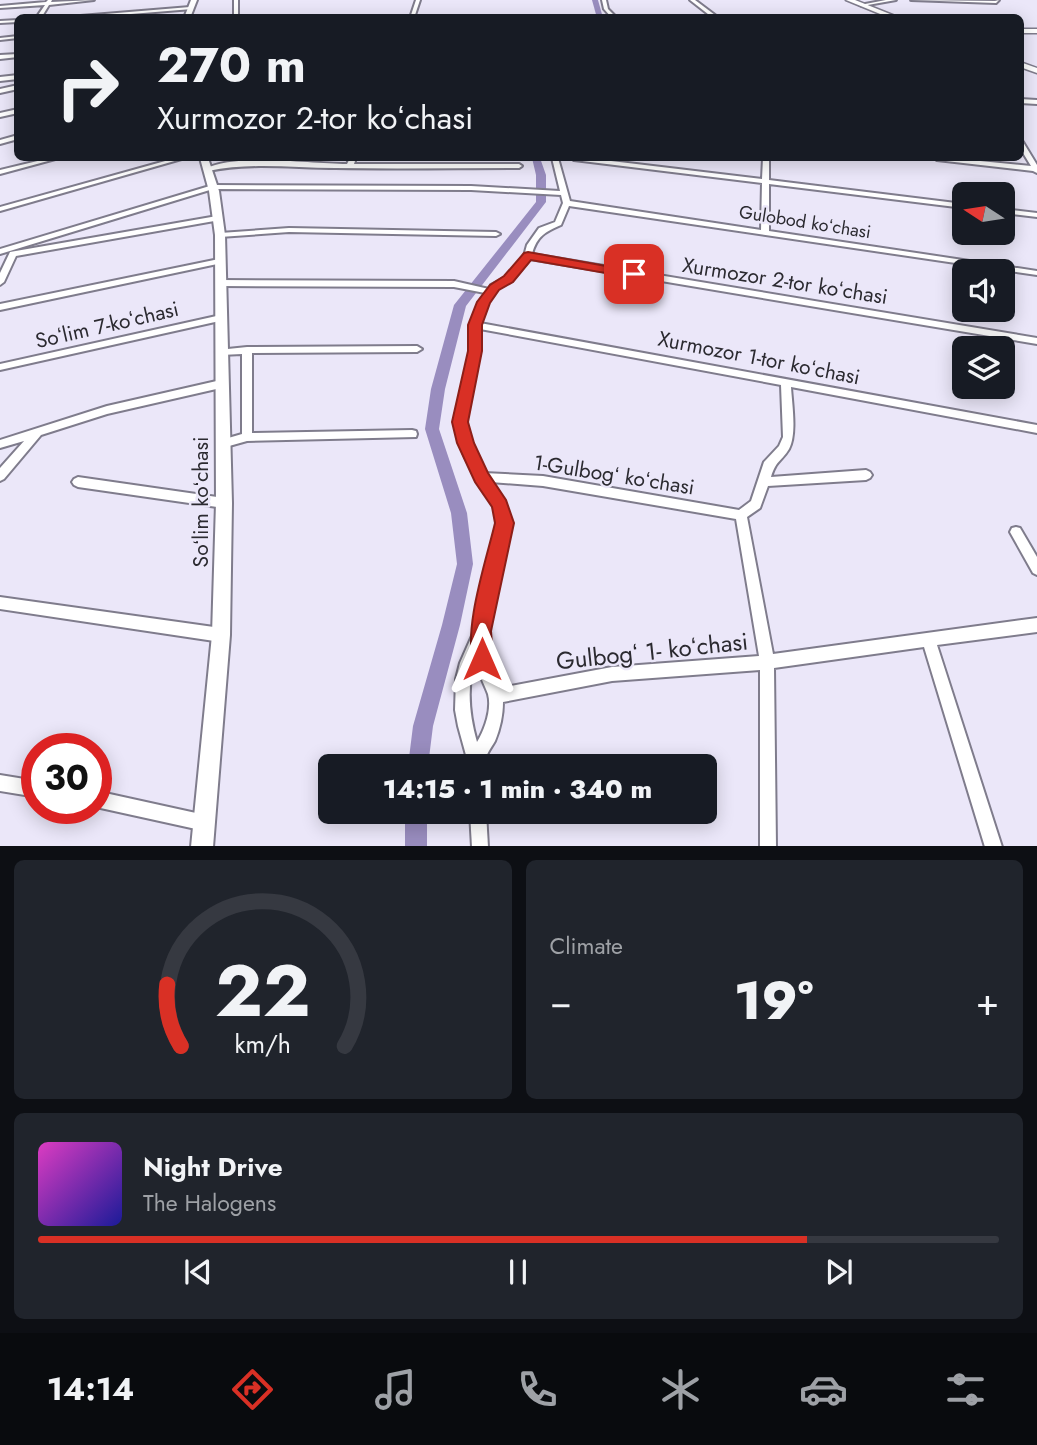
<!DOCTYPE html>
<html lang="en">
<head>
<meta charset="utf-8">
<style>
	:root { --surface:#171b24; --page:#20242c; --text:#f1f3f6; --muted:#9ea1a6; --line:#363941; --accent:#d93025 }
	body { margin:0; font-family:Jost,sans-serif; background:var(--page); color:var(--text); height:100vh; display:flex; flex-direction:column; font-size:26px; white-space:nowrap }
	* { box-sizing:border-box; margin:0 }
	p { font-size:23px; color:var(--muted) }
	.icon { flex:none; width:38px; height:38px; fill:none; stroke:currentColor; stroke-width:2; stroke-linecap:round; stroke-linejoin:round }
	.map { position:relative; height:846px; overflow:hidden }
	.panel { display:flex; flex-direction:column; gap:14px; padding:14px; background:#0d0f14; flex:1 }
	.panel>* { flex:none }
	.banner { position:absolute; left:14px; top:14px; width:1010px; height:147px; border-radius:10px; box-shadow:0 4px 18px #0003; background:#171b24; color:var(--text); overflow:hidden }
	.needle { width:46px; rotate:282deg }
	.controls { position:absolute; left:952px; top:182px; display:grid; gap:14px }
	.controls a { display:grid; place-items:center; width:63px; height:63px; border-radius:10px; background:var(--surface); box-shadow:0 4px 18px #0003; font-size:35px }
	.speed { position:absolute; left:21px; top:733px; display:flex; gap:14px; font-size:35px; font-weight:700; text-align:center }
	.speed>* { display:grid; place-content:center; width:91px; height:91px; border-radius:50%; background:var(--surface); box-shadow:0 4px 18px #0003; line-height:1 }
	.speed .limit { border:10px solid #d22; background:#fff; color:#111 }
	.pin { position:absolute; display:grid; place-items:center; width:60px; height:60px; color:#fff; margin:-30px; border-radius:14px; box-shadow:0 4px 10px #0006 }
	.me { position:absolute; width:77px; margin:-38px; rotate:0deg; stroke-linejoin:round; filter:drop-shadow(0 0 5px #0008) }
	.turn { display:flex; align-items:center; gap:24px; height:147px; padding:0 28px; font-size:32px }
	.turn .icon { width:91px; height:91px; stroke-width:2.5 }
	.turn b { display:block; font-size:49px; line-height:60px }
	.big { font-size:52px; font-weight:800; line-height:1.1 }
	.panel .widget { flex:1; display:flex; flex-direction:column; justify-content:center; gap:10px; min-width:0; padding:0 24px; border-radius:10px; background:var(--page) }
	.panel .dial { align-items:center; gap:0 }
	.dial svg { height:182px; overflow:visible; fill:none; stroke:var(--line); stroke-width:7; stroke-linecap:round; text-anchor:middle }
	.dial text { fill:var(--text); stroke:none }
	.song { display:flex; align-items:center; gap:21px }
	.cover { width:84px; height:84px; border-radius:10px; background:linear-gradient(135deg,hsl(310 70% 55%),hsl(240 70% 35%)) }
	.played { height:7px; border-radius:4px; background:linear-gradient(90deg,var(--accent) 80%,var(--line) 80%) }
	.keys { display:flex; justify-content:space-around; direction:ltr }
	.heat { display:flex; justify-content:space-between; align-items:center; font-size:38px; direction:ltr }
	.panel .tiles { flex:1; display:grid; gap:14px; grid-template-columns:1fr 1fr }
	.widget:last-child { grid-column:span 2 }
	.trip { position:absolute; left:318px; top:754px; width:399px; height:70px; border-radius:10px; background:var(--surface); box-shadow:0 4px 18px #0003; font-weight:800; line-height:70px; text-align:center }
	.tab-bar { display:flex; height:112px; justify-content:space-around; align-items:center; background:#090b0e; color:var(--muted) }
	.tab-bar .icon { width:49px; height:49px }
	.tab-bar .selected { color:var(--accent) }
	.tab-bar b { font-size:32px; color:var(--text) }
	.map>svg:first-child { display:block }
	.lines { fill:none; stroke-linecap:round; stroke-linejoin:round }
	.canal { fill:#998dbf; fill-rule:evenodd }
	.minor-casing { stroke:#7f7c8c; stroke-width:4 }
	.tertiary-casing { stroke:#7f7c8c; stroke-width:4 }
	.secondary-casing { stroke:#7f7c8c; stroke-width:3 }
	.minor { fill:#fff; fill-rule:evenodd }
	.tertiary { fill:#fff; fill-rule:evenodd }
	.secondary { fill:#fff; fill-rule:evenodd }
	.route { fill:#d93025; stroke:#8d1f18; stroke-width:2 }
	.labels { text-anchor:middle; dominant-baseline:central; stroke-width:5; stroke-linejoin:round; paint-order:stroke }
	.far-street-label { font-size:18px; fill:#2b2a30; stroke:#ebe7f9 }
	.street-label { font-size:21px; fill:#2b2a30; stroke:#ebe7f9 }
	.near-street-label { font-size:24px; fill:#2b2a30; stroke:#ebe7f9 }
</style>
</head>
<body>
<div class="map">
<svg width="1037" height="847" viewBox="0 0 1037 847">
	<rect width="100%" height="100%" fill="#ebe7f9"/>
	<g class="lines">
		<!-- canal -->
		<g class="canal">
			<path d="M592 0H598L603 18H597Z"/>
			<path d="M532 158H540L546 175V202L466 306 445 389 439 429 467 513 473 564 460 625 433 726 428 766H408L413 726 442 625 457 564 451 513 425 429 431 389 454 305 536 202V175Z"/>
			<rect x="405" y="812" width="22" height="35"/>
		</g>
		<defs>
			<g id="minor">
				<path d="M48 0H52L51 2 94 0 49 5 41 18H36L45 5 0 8V6L46 2Z"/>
				<rect x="234" y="0" width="4" height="18"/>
				<path d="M416 0H420L414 18H410Z"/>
				<path d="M602 0H606L608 9 617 18H612L604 9Z"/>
				<path d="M690 0H695L719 18H713Z"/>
				<path d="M886 0H896L862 6 860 5Z"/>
				<path d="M911 0 995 1 999 0 996 3Z"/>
				<path d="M190 7 192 9 82 18H56Z"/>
				<path d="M18 20V22L0 23V21Z"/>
				<path d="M18 36V38L0 40V38Z"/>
				<path d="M18 54V57L0 59V55Z"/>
				<path d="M18 75V79L0 81V77Z"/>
				<path d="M18 85V89L0 93V89Z"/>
				<path d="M1020 99 1037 100V104L1020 103Z"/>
				<path d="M18 109V113L0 117V113Z"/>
				<path d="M18 135V139L0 144V140Z"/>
				<path d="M1020 140 1023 142 1037 165V173L1033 171 937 160 934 158H950L1031 166 1020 148Z"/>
				<path d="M50 158H59L0 174V170Z"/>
				<path d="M176 158H185L0 211V207Z"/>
				<path d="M350 158H356L354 164H519L522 166 519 168C458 168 397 169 336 168 293 168 251 162 208 171L205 169C236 153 310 164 347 164Z"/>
				<path d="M552 158H558L570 201 761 230 762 183 574 160 571 158H586L762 179 763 158H769V180L964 204V208L769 184V231L1037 271V275L569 206 561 225C545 232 537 236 532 254L1037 338V344L530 259 512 281 497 289 488 302 480 323 1037 425V433L791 387C792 404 797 434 789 449 782 461 776 460 771 477L866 470 870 472 872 475 870 478 866 480 768 486 760 508 747 517 773 654 1037 618V632L937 645 1002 847H985L924 647 774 668 776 847H760V670L612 681 503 702C503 715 500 729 495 741 490 750 484 756 485 766H469L458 726 455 710 456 679 460 663 475 629 499 522C493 497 471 475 462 450 449 415 463 389 469 355 471 346 470 337 470 328 472 316 479 303 485 293L454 287 220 286 216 283 220 280 454 281 489 289 491 285 506 277 524 256 527 245 539 228 555 222 563 203 561 195 471 190 213 189 0 254V249L213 185 471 186 560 191ZM480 329 781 385 783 437 779 446 764 462 751 501 739 510 543 476 484 473C473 454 466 434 466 412L480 351ZM490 482 543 486 736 519 759 656 612 667 500 688 491 669 488 631 511 522 503 501ZM476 657C477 672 483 681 488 694 492 709 485 729 477 742 469 714 466 685 476 657Z"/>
				<path d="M1003 209 1037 213V217L1003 213Z"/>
				<path d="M217 216H220V220L16 256 4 282 0 285V273L10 252Z"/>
				<path d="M289 228 496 232 500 234 496 236 289 232 220 237 216 235 220 233Z"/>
				<path d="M219 259H222V263L0 310V304Z"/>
				<path d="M221 315 225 318 224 320 0 370V364Z"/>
				<path d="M417 346 422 349 417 352 252 353V433L412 430 416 431 417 434 416 437 247 441 222 448 218 447 217 444 218 441 242 434V354L221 355 218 354 216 352 218 350 247 347Z"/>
				<path d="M221 380 225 381 226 384 225 387 107 414 41 435 4 479 0 481V468L24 441 0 448V440L107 406Z"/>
				<path d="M78 477 224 498 228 499 230 503 228 507 224 508 78 487 74 485 72 482 74 479Z"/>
				<path d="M1016 527 1020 528 1037 557V575L1033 573 1010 532 1012 528Z"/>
				<path d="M0 597 221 628 226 630 228 635 226 640 221 642 0 609Z"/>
				<path d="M0 775 37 781V797L0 791Z"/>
				<path d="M96 791 205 815 211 817 213 823 211 829 205 831 96 807Z"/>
				<path d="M470 812H486L488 847H472Z"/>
			</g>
			<g id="tertiary">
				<path d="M191 0H197L190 18H184Z"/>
				<path d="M200 158H208L219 191 225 235 232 503 230 635 213 847H191L212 635 216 503 215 235 209 191Z"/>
			</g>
			<g id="secondary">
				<path d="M846 0H855L900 18H890Z"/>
				<rect x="1020" y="29" width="17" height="4"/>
				<path d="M1020 62 1037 68V73L1020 67Z"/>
			</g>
		</defs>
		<!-- minor casing -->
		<use href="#minor" class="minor-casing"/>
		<!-- tertiary casing -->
		<use href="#tertiary" class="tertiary-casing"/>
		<!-- secondary casing -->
		<use href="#secondary" class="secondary-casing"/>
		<!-- minor -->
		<use href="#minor" class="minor"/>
		<!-- tertiary -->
		<use href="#tertiary" class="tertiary"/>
		<!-- secondary -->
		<use href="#secondary" class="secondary"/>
	</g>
	<!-- route -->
	<path class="route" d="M528 252 634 271 640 274 634 278 531 260 513 282 499 290 490 303 482 325V351L468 422 474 443 488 473 506 500 514 523 491 631 493 659 490 666 482 669 475 666C461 634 487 558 495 523L492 507 475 482 457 443 452 422 468 351V325L477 302 490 285 504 276 524 253Z"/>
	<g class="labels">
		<!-- far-street labels -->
		<g class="far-street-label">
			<text transform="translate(805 222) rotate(9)">Gulobod koʻchasi</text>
		</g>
		<!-- street labels -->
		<g class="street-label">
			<text transform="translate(785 281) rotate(9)">Xurmozor 2-tor koʻchasi</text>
			<text transform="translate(107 325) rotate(-13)">Soʻlim 7-koʻchasi</text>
			<text transform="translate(759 358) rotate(11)">Xurmozor 1-tor koʻchasi</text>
			<text transform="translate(614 475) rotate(9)">1-Gulbogʻ koʻchasi</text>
			<text transform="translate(201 502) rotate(-90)">Soʻlim koʻchasi</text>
		</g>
		<!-- near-street labels -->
		<g class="near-street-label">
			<text transform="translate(652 651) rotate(-6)">Gulbogʻ 1- koʻchasi</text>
		</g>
	</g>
</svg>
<div class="controls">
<a><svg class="needle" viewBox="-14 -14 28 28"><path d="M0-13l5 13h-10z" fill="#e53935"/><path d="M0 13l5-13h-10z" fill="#9ea1a6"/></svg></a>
<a><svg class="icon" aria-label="sound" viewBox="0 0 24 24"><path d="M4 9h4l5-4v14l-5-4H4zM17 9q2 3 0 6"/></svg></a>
<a><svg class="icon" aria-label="layers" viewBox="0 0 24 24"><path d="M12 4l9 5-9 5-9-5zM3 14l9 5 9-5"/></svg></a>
</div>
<div class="speed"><div class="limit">30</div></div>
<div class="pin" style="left:634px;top:274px;background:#d93025"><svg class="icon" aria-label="arrive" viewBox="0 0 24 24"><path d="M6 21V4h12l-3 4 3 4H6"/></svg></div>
<svg class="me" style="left:482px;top:659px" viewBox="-20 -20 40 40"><path d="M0-17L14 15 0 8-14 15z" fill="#d93025" stroke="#fff" stroke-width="4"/></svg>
<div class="trip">14:15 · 1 min · 340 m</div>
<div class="banner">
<div class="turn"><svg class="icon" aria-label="right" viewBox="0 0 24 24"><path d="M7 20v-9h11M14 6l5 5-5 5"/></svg><div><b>270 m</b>Xurmozor 2-tor koʻchasi</div></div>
</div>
</div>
<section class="panel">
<div class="tiles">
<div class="widget dial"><svg viewBox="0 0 100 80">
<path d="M14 69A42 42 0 1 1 86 69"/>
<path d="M14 69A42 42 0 0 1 8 42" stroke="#d93025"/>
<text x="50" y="56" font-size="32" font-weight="700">22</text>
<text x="50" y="72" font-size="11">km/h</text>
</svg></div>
<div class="widget"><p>Climate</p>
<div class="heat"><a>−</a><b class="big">19°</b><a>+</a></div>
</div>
<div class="widget">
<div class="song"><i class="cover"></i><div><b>Night Drive</b><p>The Halogens</p></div></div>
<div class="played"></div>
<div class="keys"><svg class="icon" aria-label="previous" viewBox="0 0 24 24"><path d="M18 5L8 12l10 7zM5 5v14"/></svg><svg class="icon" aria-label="pause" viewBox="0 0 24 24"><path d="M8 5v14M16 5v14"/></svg><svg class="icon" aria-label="next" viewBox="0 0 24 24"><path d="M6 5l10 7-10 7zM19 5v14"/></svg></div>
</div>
</div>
</section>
<nav class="tab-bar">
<b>14:14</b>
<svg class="icon selected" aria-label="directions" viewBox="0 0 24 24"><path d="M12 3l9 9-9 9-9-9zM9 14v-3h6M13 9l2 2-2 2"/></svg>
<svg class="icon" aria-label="music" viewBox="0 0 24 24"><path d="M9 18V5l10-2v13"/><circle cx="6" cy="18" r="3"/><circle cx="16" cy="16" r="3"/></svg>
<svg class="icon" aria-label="phone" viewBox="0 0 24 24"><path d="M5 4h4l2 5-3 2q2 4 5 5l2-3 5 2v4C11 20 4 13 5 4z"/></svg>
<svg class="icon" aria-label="climate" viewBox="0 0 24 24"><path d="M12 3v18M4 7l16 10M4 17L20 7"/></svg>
<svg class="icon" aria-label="car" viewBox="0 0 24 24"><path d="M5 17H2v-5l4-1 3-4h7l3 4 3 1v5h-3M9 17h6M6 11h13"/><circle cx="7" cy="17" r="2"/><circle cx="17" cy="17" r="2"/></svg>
<svg class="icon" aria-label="filters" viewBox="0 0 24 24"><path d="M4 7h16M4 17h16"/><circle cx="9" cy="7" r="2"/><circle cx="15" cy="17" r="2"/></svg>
</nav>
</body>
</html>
